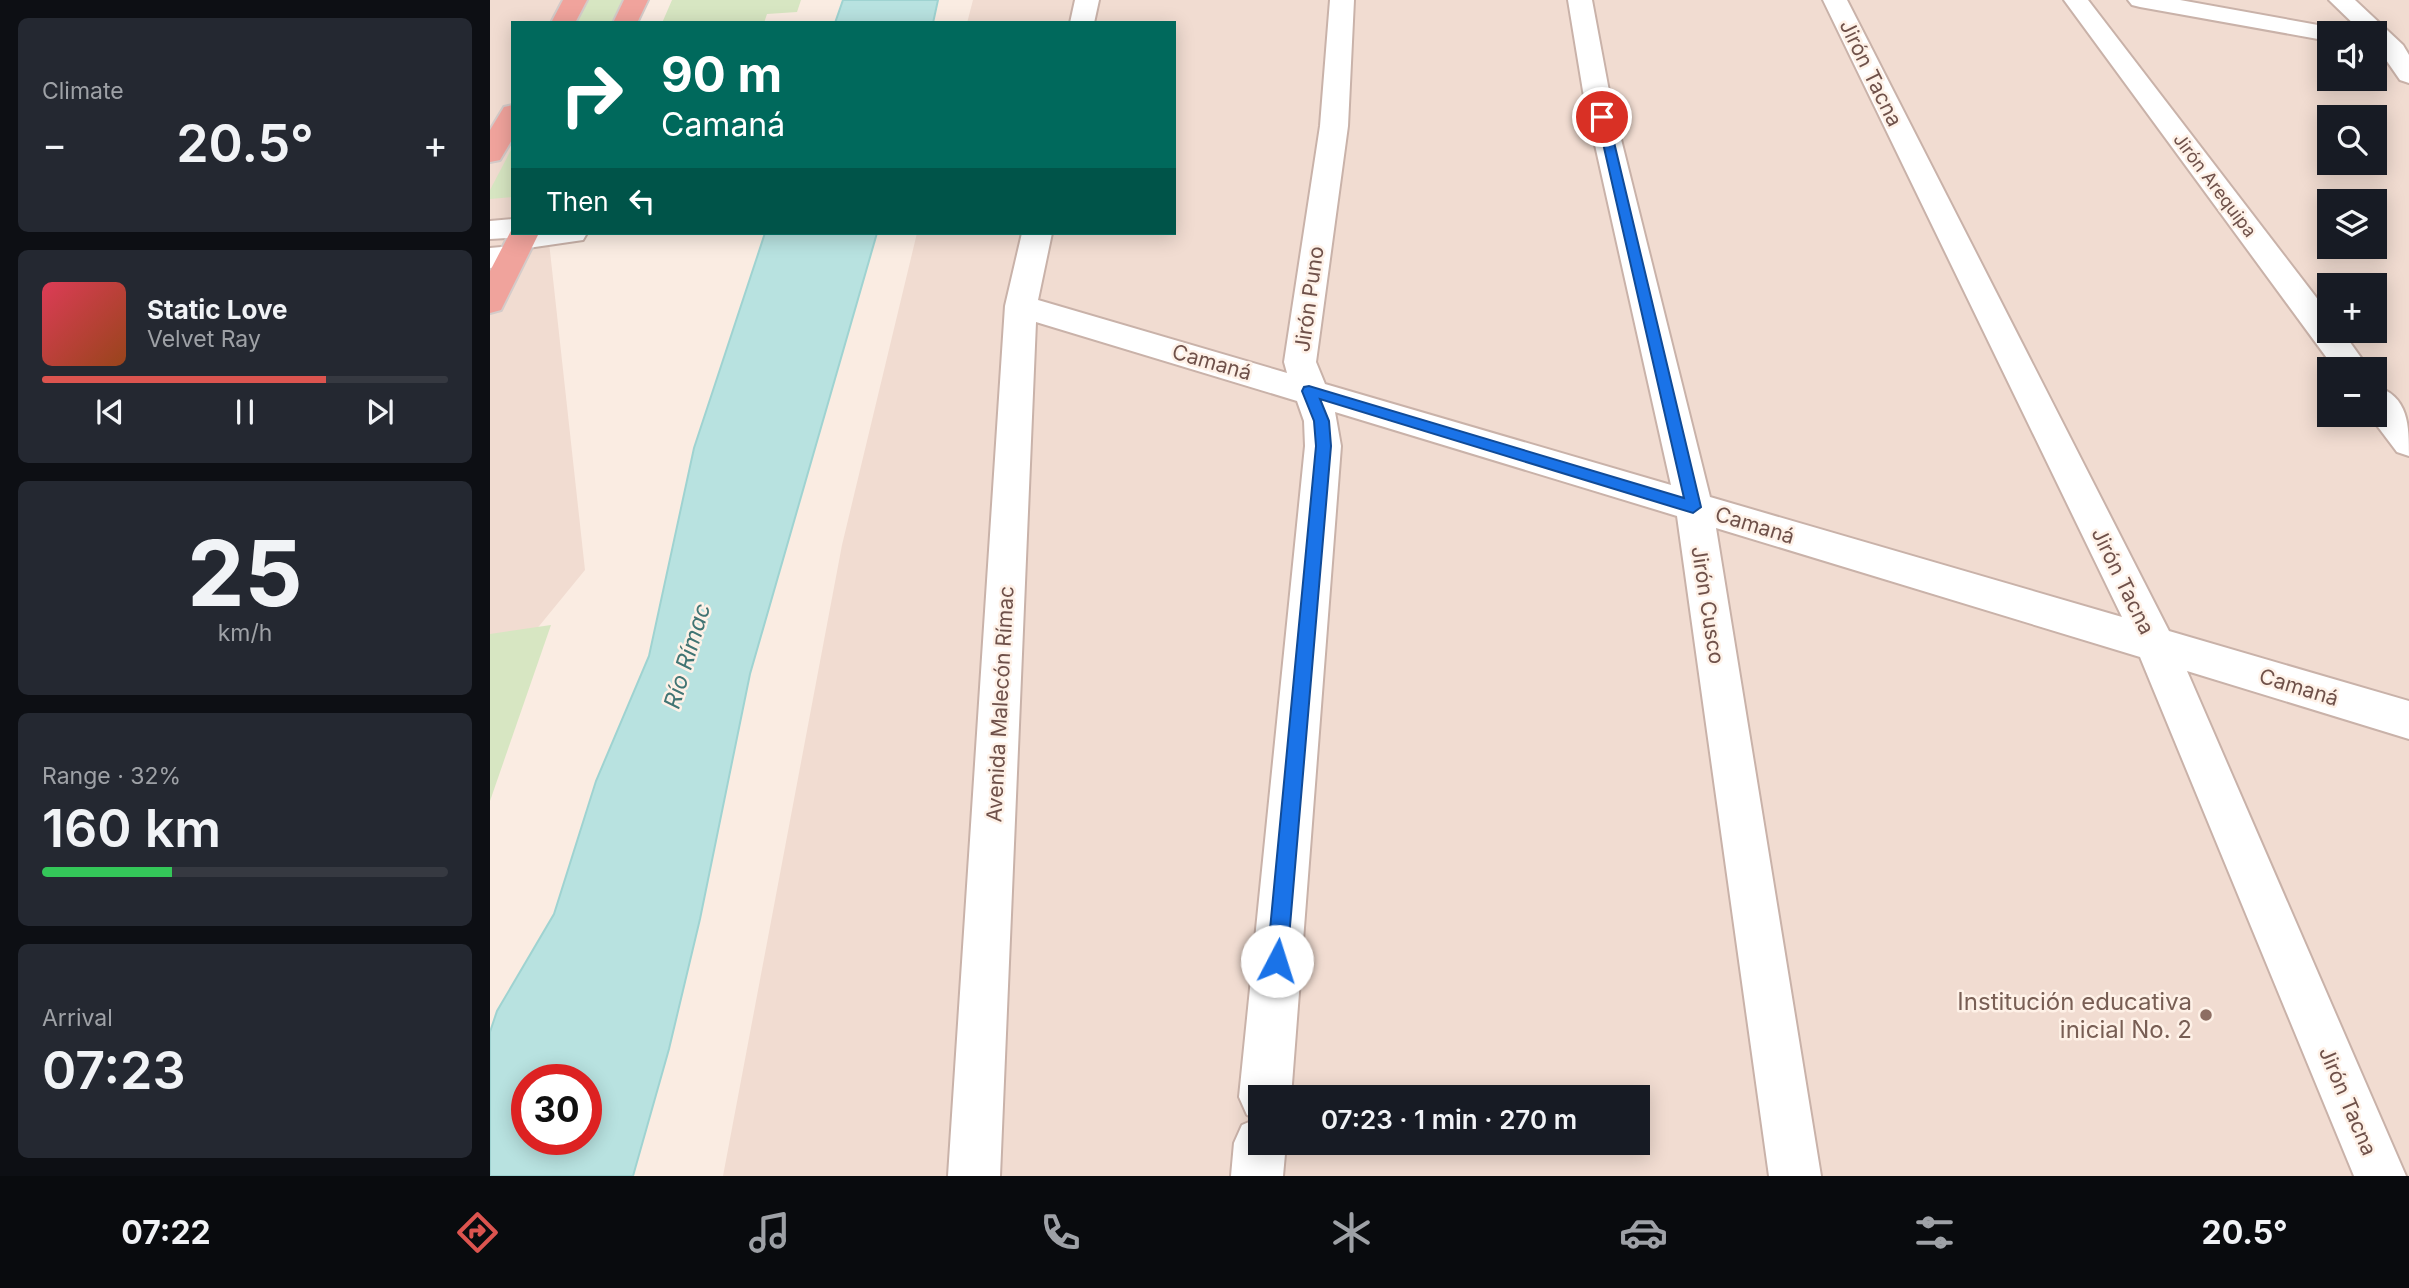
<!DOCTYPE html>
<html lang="en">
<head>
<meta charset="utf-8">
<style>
	:root { --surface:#171b24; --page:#242831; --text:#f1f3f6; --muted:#9ea1a6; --line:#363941; --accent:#dc544f }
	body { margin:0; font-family:Inter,sans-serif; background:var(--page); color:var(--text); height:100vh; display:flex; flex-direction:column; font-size:26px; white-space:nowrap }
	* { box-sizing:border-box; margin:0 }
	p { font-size:23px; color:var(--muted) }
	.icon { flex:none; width:38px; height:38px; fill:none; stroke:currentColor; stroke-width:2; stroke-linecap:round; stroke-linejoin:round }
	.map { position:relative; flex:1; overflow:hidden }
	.details { display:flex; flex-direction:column; gap:18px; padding:18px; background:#0d0f14; width:490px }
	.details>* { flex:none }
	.banner { position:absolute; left:21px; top:21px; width:665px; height:214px; border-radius:0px; box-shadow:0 4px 18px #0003; background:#00695c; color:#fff; overflow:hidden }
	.tools { position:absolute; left:1827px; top:21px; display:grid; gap:14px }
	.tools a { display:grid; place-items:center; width:70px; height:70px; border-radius:0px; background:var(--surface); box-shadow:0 4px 18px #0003; font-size:35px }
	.speed { position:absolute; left:21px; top:1064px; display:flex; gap:14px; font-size:35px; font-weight:700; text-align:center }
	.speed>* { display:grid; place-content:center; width:91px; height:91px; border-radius:50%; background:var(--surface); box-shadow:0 4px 18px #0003; line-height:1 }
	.speed .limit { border:10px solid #d22; background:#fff; color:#111 }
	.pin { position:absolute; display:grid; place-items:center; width:60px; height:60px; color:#fff; margin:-30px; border:4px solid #fff; border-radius:50%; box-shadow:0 2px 7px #0007 }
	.me { position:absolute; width:77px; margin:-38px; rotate:5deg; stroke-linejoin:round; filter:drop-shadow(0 0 5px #0008) }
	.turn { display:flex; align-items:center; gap:24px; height:147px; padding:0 35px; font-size:32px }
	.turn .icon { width:91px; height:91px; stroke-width:2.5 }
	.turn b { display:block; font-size:49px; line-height:60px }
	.then { display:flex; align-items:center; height:66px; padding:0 35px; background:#0003; gap:14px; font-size:26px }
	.big { font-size:52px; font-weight:600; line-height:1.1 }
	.details .tile { flex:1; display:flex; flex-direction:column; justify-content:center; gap:10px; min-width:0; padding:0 24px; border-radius:10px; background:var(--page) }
	.details .dial { align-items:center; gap:0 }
	.dial b { font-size:91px; line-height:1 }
	.song { display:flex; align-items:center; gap:21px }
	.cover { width:84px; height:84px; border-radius:10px; background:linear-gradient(135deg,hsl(350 70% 55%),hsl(20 70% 35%)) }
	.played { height:7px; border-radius:4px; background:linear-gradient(90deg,var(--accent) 70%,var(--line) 70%) }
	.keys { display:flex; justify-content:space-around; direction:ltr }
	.heat { display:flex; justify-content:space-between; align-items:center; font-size:38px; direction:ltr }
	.charge { height:10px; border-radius:5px; background:linear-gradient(90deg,#34c759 32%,var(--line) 0) }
	.trip { position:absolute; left:758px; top:1085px; width:402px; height:70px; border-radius:0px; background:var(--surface); box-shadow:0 4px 18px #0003; font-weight:600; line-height:70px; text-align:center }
	.tab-bar { display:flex; height:112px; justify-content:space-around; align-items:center; background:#090b0e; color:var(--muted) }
	.tab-bar .icon { width:49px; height:49px }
	.tab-bar .active { color:var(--accent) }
	.tab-bar b { font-size:32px; color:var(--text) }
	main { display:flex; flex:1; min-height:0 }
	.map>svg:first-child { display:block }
	.residential { fill:#f1dcd1; fill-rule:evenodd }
	.green { fill:#d7e6c2 }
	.water { fill:#b8e2e0; stroke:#9fd3d1; stroke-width:2; fill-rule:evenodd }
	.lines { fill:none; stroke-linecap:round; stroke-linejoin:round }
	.minor-casing { stroke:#c9b2a9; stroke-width:4 }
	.highway-casing { stroke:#d4cbc9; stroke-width:4 }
	.minor { fill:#fff; fill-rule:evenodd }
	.highway { fill:#f0a39c; fill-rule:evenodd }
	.route { fill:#1a73e8; stroke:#114b97; stroke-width:2 }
	.education-dot { fill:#8d6e63; stroke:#fef1e7; stroke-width:2.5 }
	.labels { text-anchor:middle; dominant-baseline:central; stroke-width:5; stroke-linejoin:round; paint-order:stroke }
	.far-street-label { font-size:18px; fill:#6f514a; stroke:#fef1e7 }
	.street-label { font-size:21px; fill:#6f514a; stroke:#fef1e7 }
	.water-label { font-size:23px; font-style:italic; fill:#407473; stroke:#fef1e7 }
	.near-education-label { font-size:24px; fill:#785e54; stroke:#fef1e7; text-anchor:end }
</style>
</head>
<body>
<main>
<section class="details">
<div class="tile"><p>Climate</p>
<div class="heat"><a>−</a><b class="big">20.5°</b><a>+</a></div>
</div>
<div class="tile">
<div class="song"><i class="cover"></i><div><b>Static Love</b><p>Velvet Ray</p></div></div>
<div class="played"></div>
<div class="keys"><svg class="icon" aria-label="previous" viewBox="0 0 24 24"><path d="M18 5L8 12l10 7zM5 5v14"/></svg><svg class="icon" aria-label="pause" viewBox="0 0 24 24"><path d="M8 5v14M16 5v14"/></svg><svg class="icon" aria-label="next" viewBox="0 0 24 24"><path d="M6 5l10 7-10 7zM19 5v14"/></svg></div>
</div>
<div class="tile dial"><b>25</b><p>km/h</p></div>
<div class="tile"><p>Range · 32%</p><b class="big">160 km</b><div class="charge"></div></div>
<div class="tile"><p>Arrival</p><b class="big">07:23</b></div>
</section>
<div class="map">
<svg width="1919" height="1176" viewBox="0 0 1919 1176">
	<rect width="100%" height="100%" fill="#faece2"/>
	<!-- residential -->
	<g class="residential">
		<path d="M0 0H114L102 23H23V233H58L95 570 0 686Z"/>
		<path d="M483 0H1919V1176H233L352 545 427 233H684V23H477ZM1839 33H1885V79H1839ZM1839 117H1885V163H1839ZM1839 201H1885V247H1839ZM1839 285H1885V331H1839ZM1839 369H1885V415H1839ZM770 1097H1148V1143H770Z"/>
	</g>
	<!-- green -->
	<g class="green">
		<path d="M98 0H134L123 23H86Z"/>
		<path d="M182 0H311L307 12 277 14 274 23H172Z"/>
		<path d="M23 146V197L0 199V190Z"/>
		<path d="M61 625 0 801V634Z"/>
	</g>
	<!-- water -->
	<g class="water">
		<path d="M353 0H448L443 23H345Z"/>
		<path d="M275 233H387L260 674 210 919 179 1049 143 1176H0V1032L7 1011 64 914 106 781 159 656 204 448ZM37 1080H96V1139H37Z"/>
	</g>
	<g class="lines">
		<defs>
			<g id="minor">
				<path d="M585 0H609L604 23H580Z"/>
				<path d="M840 0H864L858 126 826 362 835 384 1181 485 1093 91 1078 0H1102L1119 91 1220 497 1632 617 1333 0H1357L1679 631 1919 701V739L1697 671 1916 1176H1864L1650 657 1226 528 1331 1176H1279L1187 516 845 412 851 446 801 1097H770V1143H796L793 1176H741L744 1143 752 1125 766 1119 757 1115 749 1097 815 446 814 421 807 401 546 322 510 1176H458L515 306 532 233H562L548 300 797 373 794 362 830 126Z"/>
				<path d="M1574 0H1598L1839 314V331H1852L1879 369H1845Z"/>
				<path d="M1638 0H1690L1839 27 1848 29 1851 33H1839V41L1650 7 1642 5Z"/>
				<path d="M1839 0H1865L1913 45 1919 55V83L1910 80 1885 44V33H1873Z"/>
				<path d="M23 219V233H97L93 240 31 249 37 256 33 263 0 268V248L22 246 17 238 0 239V221Z"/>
				<path d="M1885 386C1919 396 1919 426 1919 456L1907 452 1879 415H1885Z"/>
			</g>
			<g id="highway">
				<path d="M73 0H97L85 23H61Z"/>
				<path d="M134 0H158L147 23H123Z"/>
				<path d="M23 105V138L10 160 0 162V130L14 107Z"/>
				<path d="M23 227V233H49L11 310 0 313V271Z"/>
			</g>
		</defs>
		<!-- minor casing -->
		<use href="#minor" class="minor-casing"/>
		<!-- highway casing -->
		<use href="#highway" class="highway-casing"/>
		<!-- minor -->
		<use href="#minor" class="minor"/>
		<!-- highway -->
		<use href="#highway" class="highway"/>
	</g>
	<!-- route -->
	<path class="route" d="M1112 114 1118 117 1211 507 1203 513 830 399 839 421 841 446 797 961 794 968 787 971 780 968 777 961 826 446 824 421 812 391 814 387 819 386 1194 498 1107 117Z"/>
	<!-- markers -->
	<circle class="education-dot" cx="1716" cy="1015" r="7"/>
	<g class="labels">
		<!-- far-street labels -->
		<g class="far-street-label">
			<text transform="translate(1725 185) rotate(53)">Jirón Arequipa</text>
		</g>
		<!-- street labels -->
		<g class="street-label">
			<text transform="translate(1381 73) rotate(64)">Jirón Tacna</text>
			<text transform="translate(819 299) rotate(-82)">Jirón Puno</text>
			<text transform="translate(722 362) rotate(16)">Camaná</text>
			<text transform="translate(1265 525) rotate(17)">Camaná</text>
			<text transform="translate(1633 581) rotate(64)">Jirón Tacna</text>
			<text transform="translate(1218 605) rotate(81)">Jirón Cusco</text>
			<text transform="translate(1809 687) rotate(17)">Camaná</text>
			<text transform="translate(510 704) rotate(-87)">Avenida Malecón Rímac</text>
			<text transform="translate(1858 1101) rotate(67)">Jirón Tacna</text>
		</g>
		<!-- water labels -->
		<g class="water-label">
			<text transform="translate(197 656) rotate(-73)">Río Rímac</text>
		</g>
		<!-- near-education labels -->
		<g class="near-education-label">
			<text x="1702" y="1001">Institución educativa<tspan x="1702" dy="28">inicial No. 2</tspan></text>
		</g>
	</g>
</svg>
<div class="tools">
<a><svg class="icon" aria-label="sound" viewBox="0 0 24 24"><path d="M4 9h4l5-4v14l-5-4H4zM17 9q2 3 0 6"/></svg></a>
<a><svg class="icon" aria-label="search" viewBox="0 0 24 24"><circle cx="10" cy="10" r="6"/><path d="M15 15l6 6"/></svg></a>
<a><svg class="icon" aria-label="layers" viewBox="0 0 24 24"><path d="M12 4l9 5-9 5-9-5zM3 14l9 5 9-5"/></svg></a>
<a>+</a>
<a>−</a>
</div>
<div class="speed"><div class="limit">30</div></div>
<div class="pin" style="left:1112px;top:117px;background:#d93025"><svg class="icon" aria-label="arrive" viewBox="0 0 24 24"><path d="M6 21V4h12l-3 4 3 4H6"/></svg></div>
<svg class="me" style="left:787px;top:961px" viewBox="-20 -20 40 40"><circle r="19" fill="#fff"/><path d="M0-13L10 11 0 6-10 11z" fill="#1a73e8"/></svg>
<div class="trip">07:23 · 1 min · 270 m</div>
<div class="banner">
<div class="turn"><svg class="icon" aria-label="right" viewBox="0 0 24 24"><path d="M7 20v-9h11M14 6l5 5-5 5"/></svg><div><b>90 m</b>Camaná</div></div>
<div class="then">Then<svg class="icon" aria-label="left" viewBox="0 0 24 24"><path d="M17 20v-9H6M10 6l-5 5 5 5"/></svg></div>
</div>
</div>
</main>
<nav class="tab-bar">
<b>07:22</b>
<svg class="icon active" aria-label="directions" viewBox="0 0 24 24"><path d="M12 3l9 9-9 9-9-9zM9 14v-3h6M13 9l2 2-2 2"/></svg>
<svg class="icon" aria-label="music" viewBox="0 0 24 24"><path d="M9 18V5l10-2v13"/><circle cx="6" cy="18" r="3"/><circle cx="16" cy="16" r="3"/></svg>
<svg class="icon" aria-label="phone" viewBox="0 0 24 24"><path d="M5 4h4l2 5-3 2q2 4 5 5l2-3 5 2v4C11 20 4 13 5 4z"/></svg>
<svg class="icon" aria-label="climate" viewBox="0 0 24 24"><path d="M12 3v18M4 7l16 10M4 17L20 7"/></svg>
<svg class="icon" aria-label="car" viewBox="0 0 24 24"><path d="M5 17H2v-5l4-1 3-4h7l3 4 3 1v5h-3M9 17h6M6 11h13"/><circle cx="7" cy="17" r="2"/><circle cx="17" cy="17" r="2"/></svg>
<svg class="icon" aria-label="filters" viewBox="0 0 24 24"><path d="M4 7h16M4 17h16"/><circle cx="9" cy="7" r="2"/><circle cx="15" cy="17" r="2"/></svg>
<b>20.5°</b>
</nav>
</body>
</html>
